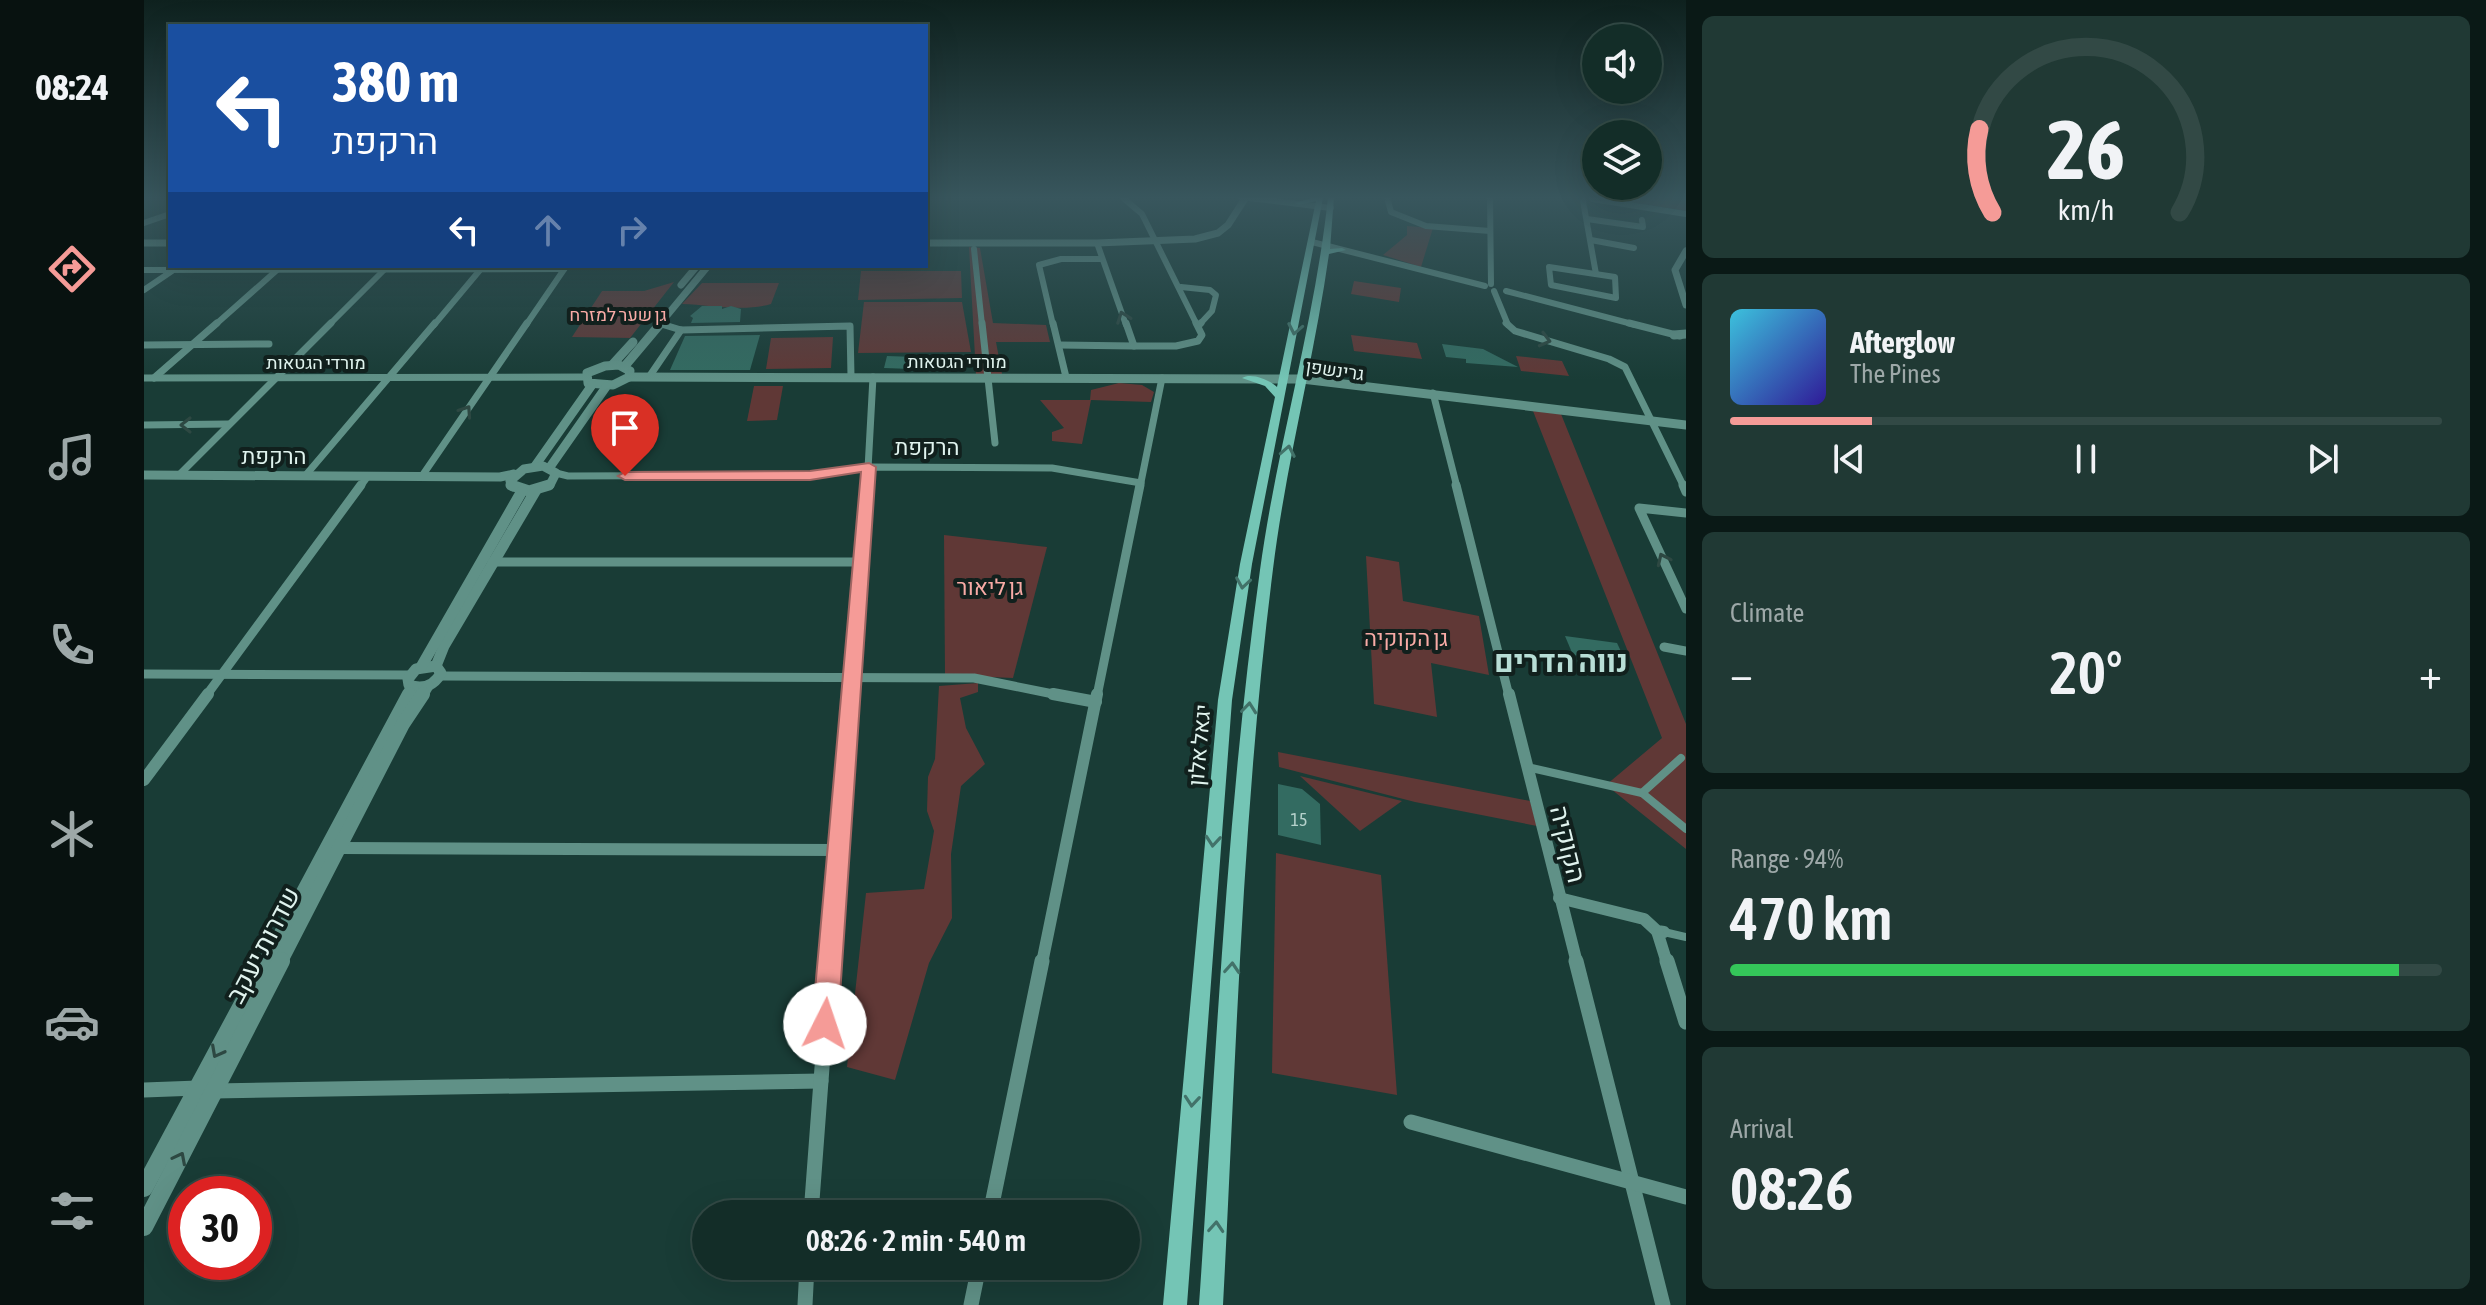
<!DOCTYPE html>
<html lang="en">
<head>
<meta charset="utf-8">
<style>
	:root { --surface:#132d28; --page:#203934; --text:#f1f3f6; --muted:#9da8a8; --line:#324945; --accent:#f59b97 }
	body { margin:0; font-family:"Asap Condensed",Heebo,sans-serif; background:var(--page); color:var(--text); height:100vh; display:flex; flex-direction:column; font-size:30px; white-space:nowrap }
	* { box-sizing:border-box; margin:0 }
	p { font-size:26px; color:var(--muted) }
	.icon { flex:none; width:44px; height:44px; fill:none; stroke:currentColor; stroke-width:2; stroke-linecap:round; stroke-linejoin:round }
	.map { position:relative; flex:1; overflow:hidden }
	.side { display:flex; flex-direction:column; gap:16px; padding:16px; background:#0a1916; width:800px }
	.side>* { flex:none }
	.guide { position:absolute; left:24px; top:24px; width:760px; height:244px; border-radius:0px; box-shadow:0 8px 32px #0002,0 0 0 2px var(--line); background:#1a4fa0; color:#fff; overflow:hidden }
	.controls { position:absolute; left:1438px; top:24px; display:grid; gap:16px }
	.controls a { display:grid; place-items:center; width:80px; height:80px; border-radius:50%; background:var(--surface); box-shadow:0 8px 32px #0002,0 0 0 2px var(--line); font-size:40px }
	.speed { position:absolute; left:24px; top:1176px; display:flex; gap:16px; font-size:40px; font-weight:700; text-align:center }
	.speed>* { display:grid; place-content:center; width:104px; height:104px; border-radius:50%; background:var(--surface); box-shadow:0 8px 32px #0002,0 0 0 2px var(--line); line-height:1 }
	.speed .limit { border:12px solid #d22; background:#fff; color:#111 }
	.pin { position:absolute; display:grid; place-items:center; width:68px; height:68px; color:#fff; margin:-82px -34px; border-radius:50% 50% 50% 0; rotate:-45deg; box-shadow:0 0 8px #0007 }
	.pin .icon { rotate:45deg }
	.me { position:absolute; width:88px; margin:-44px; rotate:4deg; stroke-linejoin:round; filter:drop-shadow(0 0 6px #0008) }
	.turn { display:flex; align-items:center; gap:28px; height:168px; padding:0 32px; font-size:36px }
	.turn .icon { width:104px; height:104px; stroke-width:2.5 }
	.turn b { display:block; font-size:56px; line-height:68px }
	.lanes { display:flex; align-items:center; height:76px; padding:0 32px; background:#0003; justify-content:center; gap:40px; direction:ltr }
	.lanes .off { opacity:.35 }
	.big { font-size:60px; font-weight:600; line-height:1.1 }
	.side .widget { flex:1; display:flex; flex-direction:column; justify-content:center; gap:12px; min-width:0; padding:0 28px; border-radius:12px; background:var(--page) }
	.side .dial { align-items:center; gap:0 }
	.dial svg { height:208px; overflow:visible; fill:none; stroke:var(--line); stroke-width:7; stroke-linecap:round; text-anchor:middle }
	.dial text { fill:var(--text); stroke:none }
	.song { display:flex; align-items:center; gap:24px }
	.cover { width:96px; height:96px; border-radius:12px; background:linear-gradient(135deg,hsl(190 70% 55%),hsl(250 70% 35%)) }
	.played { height:8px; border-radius:4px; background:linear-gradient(90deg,var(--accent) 20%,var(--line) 20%) }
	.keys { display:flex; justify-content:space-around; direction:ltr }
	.heat { display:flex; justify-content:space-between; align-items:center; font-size:44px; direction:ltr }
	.charge { height:12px; border-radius:6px; background:linear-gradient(90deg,#34c759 94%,var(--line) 0) }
	.trip { position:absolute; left:548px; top:1200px; width:448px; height:80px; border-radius:40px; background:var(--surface); box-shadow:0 8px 32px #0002,0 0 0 2px var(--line); font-weight:600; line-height:80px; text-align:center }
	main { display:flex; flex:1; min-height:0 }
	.dock { display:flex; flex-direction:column; width:144px; justify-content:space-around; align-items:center; background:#081210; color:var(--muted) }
	.dock .icon { width:56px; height:56px }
	.dock .current { color:var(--accent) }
	.dock b { font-size:36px; color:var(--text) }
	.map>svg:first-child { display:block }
	.green { fill:#603836 }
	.building { fill:#336b61 }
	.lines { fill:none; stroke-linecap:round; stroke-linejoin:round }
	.pedestrian { stroke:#609187; stroke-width:8 }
	.minor-far4 { stroke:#609187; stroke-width:6 }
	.minor-far3 { stroke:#609187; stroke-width:7 }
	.minor-far2 { stroke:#609187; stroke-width:9 }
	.minor-far1 { stroke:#609187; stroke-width:12 }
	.minor { stroke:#609187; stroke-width:15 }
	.tertiary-far4 { stroke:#609187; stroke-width:7 }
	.tertiary-far3 { stroke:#609187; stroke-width:9 }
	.tertiary-far2 { stroke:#609187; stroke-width:11 }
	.tertiary-far1 { stroke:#609187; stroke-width:14 }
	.tertiary { stroke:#609187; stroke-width:18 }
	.secondary { fill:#74c5b5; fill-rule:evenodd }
	.oneway { stroke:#2d4842 }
	.oneway2 { stroke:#427269 }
	.route { fill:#f59b97; stroke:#9f6562; stroke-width:2 }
	.labels { text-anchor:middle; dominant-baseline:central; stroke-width:8; stroke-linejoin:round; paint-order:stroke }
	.far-park-label { font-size:18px; fill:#f9aba6; stroke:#11201d }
	.far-street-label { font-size:18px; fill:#e0f3ee; stroke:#11201d }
	.number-label { font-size:18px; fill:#b5d1cb }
	.street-label { font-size:22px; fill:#e0f3ee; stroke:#11201d }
	.park-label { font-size:22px; fill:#f9aba6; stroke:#11201d }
	.near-street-label { font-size:26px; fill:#e0f3ee; stroke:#11201d }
	.district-label { font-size:30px; font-weight:bold; fill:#b8ded6; stroke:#11201d }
</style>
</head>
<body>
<main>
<nav class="dock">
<b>08:24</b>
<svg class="icon current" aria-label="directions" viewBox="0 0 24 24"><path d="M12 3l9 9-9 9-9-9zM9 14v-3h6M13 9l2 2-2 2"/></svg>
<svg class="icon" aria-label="music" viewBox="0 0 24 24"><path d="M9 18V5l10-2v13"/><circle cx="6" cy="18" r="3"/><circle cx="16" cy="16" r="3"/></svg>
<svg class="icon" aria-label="phone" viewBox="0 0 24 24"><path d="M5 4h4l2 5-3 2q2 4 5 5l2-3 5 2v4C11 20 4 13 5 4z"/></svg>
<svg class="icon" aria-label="climate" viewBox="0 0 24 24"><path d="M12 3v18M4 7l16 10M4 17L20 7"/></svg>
<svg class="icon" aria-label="car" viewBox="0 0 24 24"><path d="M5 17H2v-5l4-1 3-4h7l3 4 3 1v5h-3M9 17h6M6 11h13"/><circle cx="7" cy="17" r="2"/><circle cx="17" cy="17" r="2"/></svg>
<svg class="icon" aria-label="filters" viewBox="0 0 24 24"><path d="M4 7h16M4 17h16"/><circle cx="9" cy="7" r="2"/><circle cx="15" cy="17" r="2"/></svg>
</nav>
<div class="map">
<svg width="1542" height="1305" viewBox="0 0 1542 1305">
	<rect width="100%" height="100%" fill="#193c36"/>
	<!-- green -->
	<g class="green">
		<path d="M1458 197 1542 199V211Z"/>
		<path d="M1263 226 1289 228 1277 267 1239 255 1263 235Z"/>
		<path d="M825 247 836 248 849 323 902 325 906 342H852L858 374 832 375Z"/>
		<path d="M717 271H817L818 298 714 300Z"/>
		<path d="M1210 281 1257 288 1255 302 1207 294Z"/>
		<path d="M530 282 486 338 428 337 458 291H500Z"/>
		<path d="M558 283H635L627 304C600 312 567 305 538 304Z"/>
		<path d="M720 302H818L827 352 714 353Z"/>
		<path d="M1207 335 1273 343 1278 359 1210 351Z"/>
		<path d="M689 337 687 368 622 369 627 338Z"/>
		<path d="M1372 356 1418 361 1425 376 1377 371Z"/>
		<path d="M975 383 998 385 1010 392 1007 402 947 400 938 444 908 441V432L920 428 896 400H946L947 390Z"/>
		<path d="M610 386H639L633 420 603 421Z"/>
		<path d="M1389 411 1417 414 1542 724V849L1462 785 1518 738Z"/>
		<path d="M800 535 903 547 869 678 801 675Z"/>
		<path d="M1222 556 1255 562 1259 601 1335 616 1345 675 1287 663 1293 717 1230 704Z"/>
		<path d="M834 683V692L816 698 822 728 841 764 817 786 807 854 808 918 785 963 751 1080 703 1067 722 893 780 889 790 831 783 811 784 777 791 759 795 686Z"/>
		<path d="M1134 752 1386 801 1393 826 1271 802 1135 767Z"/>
		<path d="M1156 776 1258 801 1216 831Z"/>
		<path d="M1132 853 1237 875 1253 1095 1128 1073Z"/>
	</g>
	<!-- building -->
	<g class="building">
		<path d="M558 306H578V309L587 306 597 309 596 322 547 323 549 318 546 316Z"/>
		<path d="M616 335 606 370H526L541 336Z"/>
		<path d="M1298 344 1339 349 1374 367 1322 363V359L1302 357Z"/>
		<path d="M743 356 771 357 768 369 740 368Z"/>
		<path d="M1421 636 1473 643 1482 662 1429 655Z"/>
		<path d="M1134 784 1158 789 1176 804 1177 845 1134 835Z"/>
	</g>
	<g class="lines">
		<!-- pedestrian -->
		<g class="pedestrian">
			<path d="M1537 758 1498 793 1542 829"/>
			<path d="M1383 767 1498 793"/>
			<path d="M1520 932 1542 937"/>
		</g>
		<!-- minor-far4 -->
		<g class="minor-far4">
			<path d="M978 197 998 214 1053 325"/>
			<path d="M1097 197 1187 208"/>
			<path d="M1243 197 1247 212 1282 226 1346 231"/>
			<path d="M1346 197 1347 284"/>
			<path d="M1448 199 1542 214"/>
			<path d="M1439 201 1452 274"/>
			<path d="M1443 219 1499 227 1498 220"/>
			<path d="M0 223 26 214"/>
			<path d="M1447 240 1490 248"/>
			<path d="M1168 242 1341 286"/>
			<path d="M953 243 982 325"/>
			<path d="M830 249 838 325"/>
			<path d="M1405 267 1471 277 1472 298 1407 285Z"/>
			<path d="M0 270 420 269"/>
			<path d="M1037 287 1066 290 1072 295 1068 311 1055 325"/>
			<path d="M0 290 28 271"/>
			<path d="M1350 291 1364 325"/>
			<path d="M1362 291 1492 325"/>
			<path d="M514 323 520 325"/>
			<path d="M71 325 133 270"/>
			<path d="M185 325 240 270"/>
			<path d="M290 325 336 270"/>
			<path d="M382 325 421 268"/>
			<path d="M909 325 895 265 917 259H958"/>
		</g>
		<!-- minor-far3 -->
		<g class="minor-far3">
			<path d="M514 323 537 330 706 326 707 376"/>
			<path d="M838 323 851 443"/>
			<path d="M909 323 922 377"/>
			<path d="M1362 323 1371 331 1465 359 1481 367 1540 487"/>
			<path d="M1485 323 1536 336"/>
			<path d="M1055 325 1057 323"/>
			<path d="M0 345 125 344"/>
			<path d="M916 345 990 346 982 323"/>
			<path d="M990 346H1032L1054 341 1058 335 1052 323"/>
			<path d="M505 377 537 330"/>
			<path d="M0 378 441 377"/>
			<path d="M10 378 73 323"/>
			<path d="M1289 393 1313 487"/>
			<path d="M0 425 84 424"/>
			<path d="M412 473 424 476 666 475 725 467 908 468 997 483"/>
			<path d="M35 475 187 323"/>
			<path d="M161 476 291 323"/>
			<path d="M278 476 383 323"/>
			<path d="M216 487 224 476"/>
			<path d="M723 487 729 377"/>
			<path d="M996 487 1018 378"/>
		</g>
		<!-- minor-far2 -->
		<g class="minor-far2">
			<path d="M1312 485 1365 696"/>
			<path d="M1539 485 1542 492"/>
			<path d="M1542 513 1495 508 1542 609"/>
			<path d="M348 562H715"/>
			<path d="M1520 647 1542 651"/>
			<path d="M0 674 265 675"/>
			<path d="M296 676 830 678 919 696"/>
			<path d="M62 696 217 485"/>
			<path d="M705 696 723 485"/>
			<path d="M953 696 996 485"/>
		</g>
		<!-- minor-far1 -->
		<g class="minor-far1">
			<path d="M909 694 952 702"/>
			<path d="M1365 694 1433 963"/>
			<path d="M0 780 64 694"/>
			<path d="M197 848 694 850"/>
			<path d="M1415 898 1500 919 1513 931 1520 932"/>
			<path d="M1513 931 1523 963"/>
			<path d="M685 963 705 694"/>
			<path d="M898 963 953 694"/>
		</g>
		<!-- minor -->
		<g class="minor">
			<path d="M1432 961 1519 1305"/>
			<path d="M1523 961 1542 1022"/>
			<path d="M0 1090 54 1088"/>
			<path d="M70 1091 677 1081"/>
			<path d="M1267 1122 1542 1197"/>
			<path d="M667 1214 686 961"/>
			<path d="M846 1214 898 961"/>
			<path d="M661 1305 663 1266"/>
			<path d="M827 1305 835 1266"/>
		</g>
		<!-- tertiary-far4 -->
		<g class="tertiary-far4">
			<path d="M0 243H26"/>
			<path d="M782 243H953L1051 239 1074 233 1084 225 1102 197"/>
			<path d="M1542 251 1531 270 1542 305"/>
			<path d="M537 285 553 266"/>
			<path d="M515 325 564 266"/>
		</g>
		<!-- tertiary-far3 -->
		<g class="tertiary-far3">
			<path d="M1530 335 1542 334"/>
			<path d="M468 365 489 342"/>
			<path d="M475 365 486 371 485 377 469 385 444 383 443 373 461 366Z"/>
			<path d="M480 367 517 323"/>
			<path d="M485 377 1158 379 1542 425"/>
			<path d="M391 466 448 385"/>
			<path d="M406 467 462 387"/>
			<path d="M0 475 356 477 370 474"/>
			<path d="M369 487 366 481 380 469 399 466 412 473 406 485 398 487"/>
		</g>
		<!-- tertiary-far2 -->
		<g class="tertiary-far2">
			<path d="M367 485 385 491 405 485"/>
			<path d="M292 666 300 646 392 490"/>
			<path d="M292 666 297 673C290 686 279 690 265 685L264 679 272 669Z"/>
			<path d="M277 667 378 491"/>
			<path d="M264 696 269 687"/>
			<path d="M278 696 284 686"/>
		</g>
		<!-- tertiary-far1 -->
		<g class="tertiary-far1">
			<path d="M121 963 265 694"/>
			<path d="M136 963 259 724 279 694"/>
		</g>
		<!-- tertiary -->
		<g class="tertiary">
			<path d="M0 1188 122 961"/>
			<path d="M0 1227 137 961"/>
		</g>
		<!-- secondary -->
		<g class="secondary">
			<path d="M1171 197 1179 198 1108 564 1088 700 1043 1305H1019L1074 700 1096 564 1131 397 1121 386 1098 378C1107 372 1126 380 1133 387L1172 201 1155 205 1151 203Z"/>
			<path d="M1184 197H1190L1186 249 1198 248 1202 250 1185 254C1170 360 1142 463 1129 569 1098 813 1092 1060 1079 1305H1055C1072 1060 1082 814 1116 570 1133 445 1171 322 1184 197Z"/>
		</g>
	</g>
	<!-- one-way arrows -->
	<defs><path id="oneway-chevron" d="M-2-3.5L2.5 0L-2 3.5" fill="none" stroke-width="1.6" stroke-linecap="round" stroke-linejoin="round" transform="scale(2)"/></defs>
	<g class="oneway">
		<use href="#oneway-chevron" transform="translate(979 317) rotate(-110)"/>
		<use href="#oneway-chevron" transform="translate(1401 340) rotate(15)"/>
		<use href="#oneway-chevron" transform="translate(322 411) rotate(-56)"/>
		<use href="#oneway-chevron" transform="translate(42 425) rotate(180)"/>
		<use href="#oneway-chevron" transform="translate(1519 559) rotate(-115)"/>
		<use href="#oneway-chevron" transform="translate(73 1052) rotate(118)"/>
		<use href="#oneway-chevron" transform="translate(36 1158) rotate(-63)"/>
	</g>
	<g class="oneway2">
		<use href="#oneway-chevron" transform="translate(1151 329) rotate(101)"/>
		<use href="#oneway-chevron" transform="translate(1144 451) rotate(-79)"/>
		<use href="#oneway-chevron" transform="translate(1099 583) rotate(99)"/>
		<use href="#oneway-chevron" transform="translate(1105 708) rotate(-84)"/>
		<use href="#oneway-chevron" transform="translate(1069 841) rotate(95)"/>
		<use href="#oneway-chevron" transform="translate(1088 968) rotate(-86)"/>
		<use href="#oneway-chevron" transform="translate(1048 1101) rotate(95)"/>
		<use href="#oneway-chevron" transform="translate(1072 1227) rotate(-86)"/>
	</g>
	<!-- sky -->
	<linearGradient id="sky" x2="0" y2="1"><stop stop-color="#0e211e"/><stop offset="0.52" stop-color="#38565d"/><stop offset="1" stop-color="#38565d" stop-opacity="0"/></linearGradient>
	<rect width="1542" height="380" fill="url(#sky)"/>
	<!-- route -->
	<path class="route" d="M725 463 732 467 694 1024 690 1033 681 1036 672 1033 668 1024 717 472 666 480H481L474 476 481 472 666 471Z"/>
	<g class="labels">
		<!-- far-park labels -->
		<g class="far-park-label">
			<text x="474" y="314">גן שער למזרח</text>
		</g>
		<!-- far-street labels -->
		<g class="far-street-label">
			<text x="813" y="361">מורדי הגטאות</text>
			<text x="172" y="362">מורדי הגטאות</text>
			<text transform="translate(1191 370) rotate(8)">גרינשפן</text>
		</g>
		<!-- number labels -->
		<g class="number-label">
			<text x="1155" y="819">15</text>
		</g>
		<!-- street labels -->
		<g class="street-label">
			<text x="783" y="447">הרקפת</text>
			<text x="130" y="456">הרקפת</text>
			<text transform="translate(1055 745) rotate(-85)">יגאל אלון</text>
		</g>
		<!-- park labels -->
		<g class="park-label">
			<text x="846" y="587">גן ליאור</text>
			<text x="1262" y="638">גן הקוקיה</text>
		</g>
		<!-- near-street labels -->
		<g class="near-street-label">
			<text transform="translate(1424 844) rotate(76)">הקוקיה</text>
			<text transform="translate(119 945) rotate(-62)">שדרות יעקב</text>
		</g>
		<!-- district labels -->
		<g class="district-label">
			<text x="1417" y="661">נווה הדרים</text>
		</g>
	</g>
</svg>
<div class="controls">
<a><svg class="icon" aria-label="sound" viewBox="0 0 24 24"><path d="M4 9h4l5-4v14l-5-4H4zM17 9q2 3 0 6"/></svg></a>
<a><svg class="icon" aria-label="layers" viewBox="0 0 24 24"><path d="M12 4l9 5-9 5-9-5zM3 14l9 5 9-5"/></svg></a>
</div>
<div class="speed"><div class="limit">30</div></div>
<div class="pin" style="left:481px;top:476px;background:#d93025"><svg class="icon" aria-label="arrive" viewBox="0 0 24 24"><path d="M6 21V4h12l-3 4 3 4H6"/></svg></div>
<svg class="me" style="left:681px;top:1024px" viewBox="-20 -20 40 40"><circle r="19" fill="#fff"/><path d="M0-13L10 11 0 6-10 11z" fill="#f59b97"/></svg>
<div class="trip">08:26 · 2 min · 540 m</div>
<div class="guide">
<div class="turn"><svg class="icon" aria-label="left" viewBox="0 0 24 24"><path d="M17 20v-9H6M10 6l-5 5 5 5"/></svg><div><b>380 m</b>הרקפת</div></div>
<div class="lanes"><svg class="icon" aria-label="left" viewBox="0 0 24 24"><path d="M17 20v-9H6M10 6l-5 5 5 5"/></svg><svg class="icon off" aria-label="ahead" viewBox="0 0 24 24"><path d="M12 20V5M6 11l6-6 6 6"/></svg><svg class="icon off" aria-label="right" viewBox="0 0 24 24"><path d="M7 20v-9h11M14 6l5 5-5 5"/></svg></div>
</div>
</div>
<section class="side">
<div class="widget dial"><svg viewBox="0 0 100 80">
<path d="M14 69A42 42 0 1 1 86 69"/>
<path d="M14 69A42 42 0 0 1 9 37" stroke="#f59b97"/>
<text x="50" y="56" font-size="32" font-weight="700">26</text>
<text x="50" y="72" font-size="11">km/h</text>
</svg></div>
<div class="widget">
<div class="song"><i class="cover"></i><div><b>Afterglow</b><p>The Pines</p></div></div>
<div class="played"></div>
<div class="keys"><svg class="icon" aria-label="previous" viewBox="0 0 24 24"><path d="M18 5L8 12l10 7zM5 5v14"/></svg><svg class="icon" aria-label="pause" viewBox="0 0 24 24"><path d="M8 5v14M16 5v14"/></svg><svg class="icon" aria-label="next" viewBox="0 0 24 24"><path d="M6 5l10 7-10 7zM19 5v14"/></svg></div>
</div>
<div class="widget"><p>Climate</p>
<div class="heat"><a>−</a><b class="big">20°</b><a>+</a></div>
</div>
<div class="widget"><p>Range · 94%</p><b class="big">470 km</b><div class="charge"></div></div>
<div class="widget"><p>Arrival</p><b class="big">08:26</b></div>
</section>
</main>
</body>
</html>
